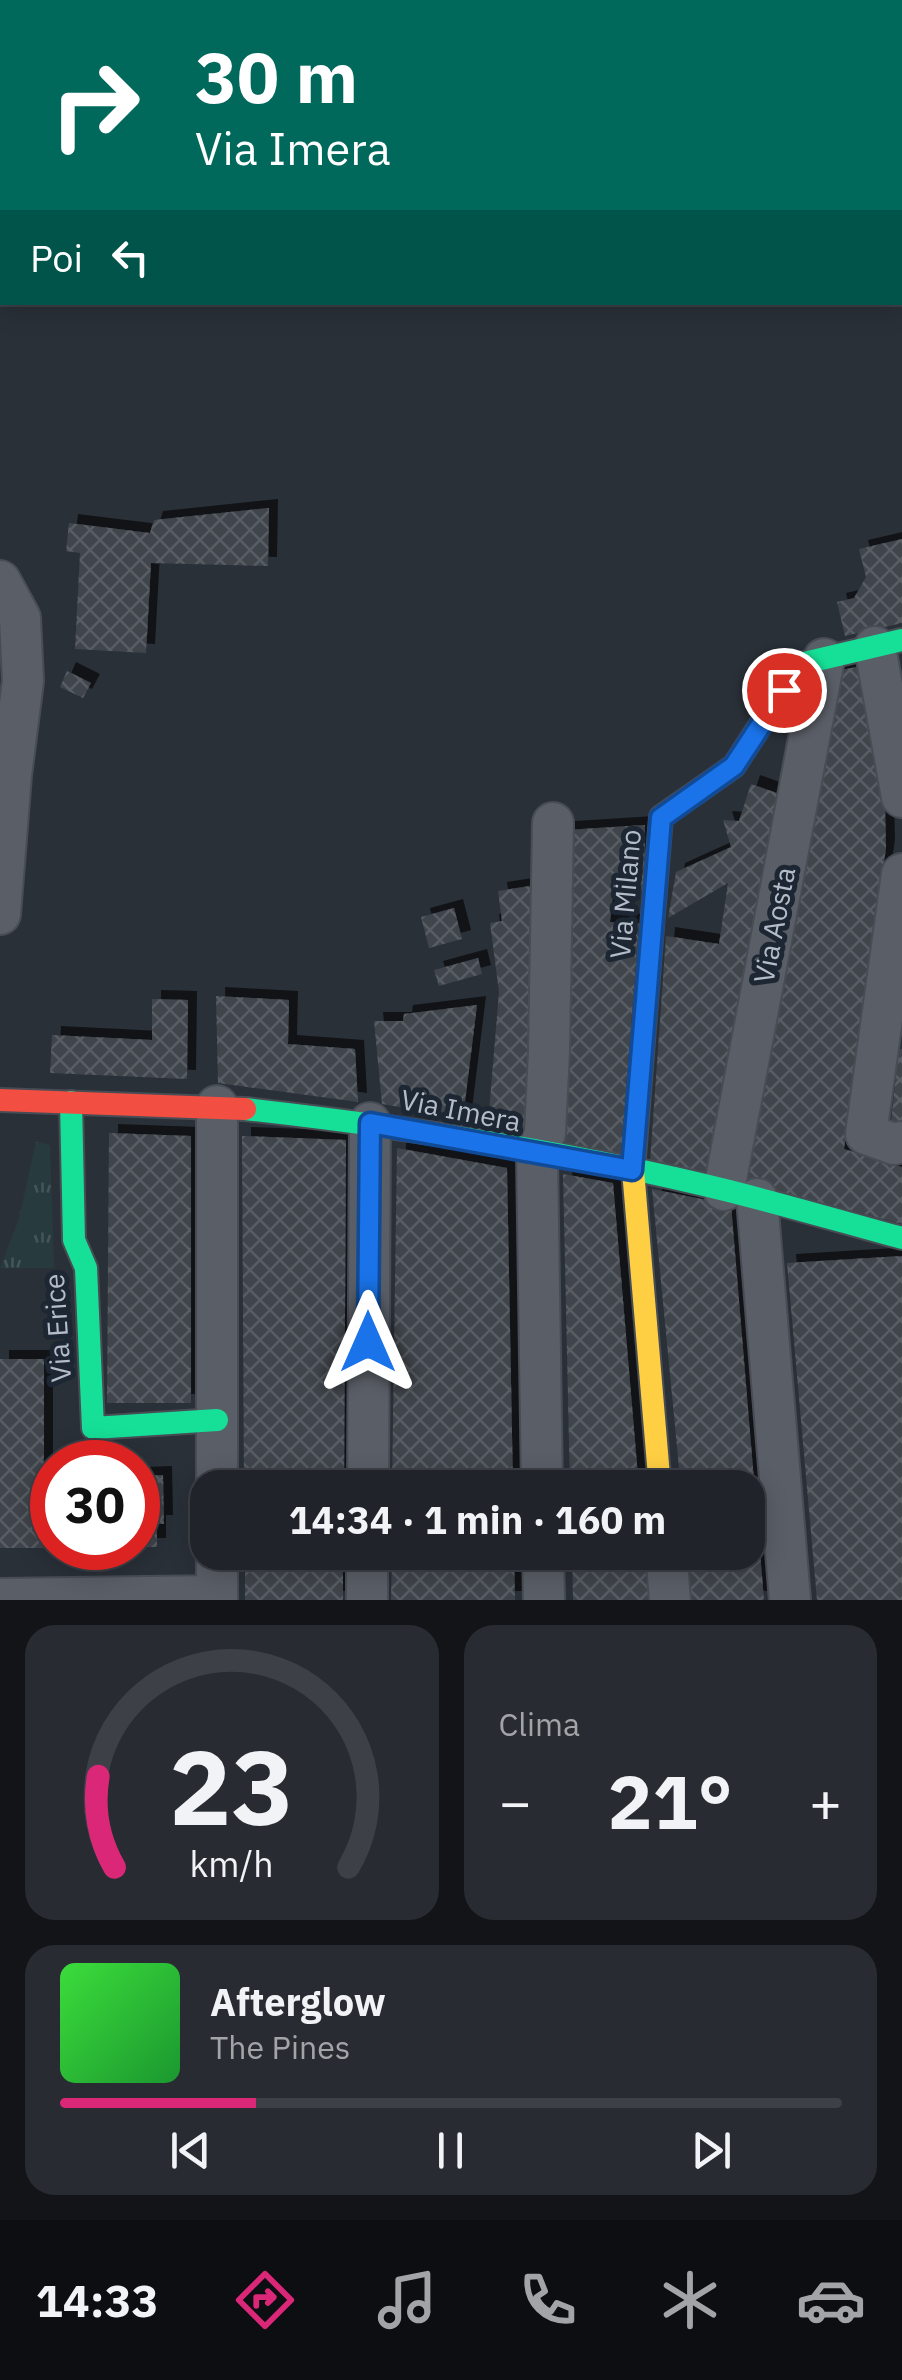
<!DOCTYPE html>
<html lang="it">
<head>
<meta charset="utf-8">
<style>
	:root { --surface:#20242a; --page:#282c32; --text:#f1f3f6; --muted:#a2a4a8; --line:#3d4147; --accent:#db2777 }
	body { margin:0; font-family:"IBM Plex Sans",sans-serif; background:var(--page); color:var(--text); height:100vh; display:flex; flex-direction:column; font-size:38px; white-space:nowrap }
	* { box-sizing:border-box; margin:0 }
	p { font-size:32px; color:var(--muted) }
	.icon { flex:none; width:55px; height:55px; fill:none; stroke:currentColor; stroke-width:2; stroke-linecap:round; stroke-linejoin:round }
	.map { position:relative; height:1600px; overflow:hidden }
	.panel { display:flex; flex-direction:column; gap:25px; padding:25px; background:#121417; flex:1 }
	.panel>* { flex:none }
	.banner { position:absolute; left:0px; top:0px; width:902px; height:305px; box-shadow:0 5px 25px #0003,0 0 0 2px var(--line); background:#00695c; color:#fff; overflow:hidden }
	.speed { position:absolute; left:30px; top:1440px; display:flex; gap:20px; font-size:50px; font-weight:700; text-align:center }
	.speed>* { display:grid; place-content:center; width:130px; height:130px; border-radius:50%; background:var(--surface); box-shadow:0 5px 25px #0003,0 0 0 2px var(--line); line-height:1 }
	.speed .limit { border:15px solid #d22; background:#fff; color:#111 }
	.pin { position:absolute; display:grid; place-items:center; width:85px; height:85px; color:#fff; margin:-42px; border:5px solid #fff; border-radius:50%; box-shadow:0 2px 10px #0007 }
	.me { position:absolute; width:110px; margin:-55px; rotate:0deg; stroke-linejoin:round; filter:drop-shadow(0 0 8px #0008) }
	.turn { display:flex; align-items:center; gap:35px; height:210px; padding:0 30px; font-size:45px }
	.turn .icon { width:130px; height:130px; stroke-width:2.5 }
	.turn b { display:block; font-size:70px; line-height:85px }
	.then { display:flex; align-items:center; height:95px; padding:0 30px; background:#0003; gap:20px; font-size:38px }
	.big { font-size:75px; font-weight:800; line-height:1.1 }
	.panel .card { flex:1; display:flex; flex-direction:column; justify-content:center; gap:15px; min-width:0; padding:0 35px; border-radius:30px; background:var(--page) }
	.panel .dial { align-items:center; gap:0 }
	.dial svg { height:260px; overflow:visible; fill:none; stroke:var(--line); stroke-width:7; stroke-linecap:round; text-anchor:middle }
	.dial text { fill:var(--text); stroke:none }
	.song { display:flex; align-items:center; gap:30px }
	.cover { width:120px; height:120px; border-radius:15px; background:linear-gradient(135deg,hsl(120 70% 55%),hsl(130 70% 35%)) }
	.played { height:10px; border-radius:5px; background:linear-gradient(90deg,var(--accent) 25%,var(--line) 25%) }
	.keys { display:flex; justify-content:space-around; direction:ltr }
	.heat { display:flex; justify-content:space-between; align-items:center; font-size:55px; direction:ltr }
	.panel .tiles { flex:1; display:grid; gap:25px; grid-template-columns:1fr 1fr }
	.card:last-child { grid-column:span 2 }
	.trip { position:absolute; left:190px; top:1470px; width:575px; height:100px; border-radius:30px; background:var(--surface); box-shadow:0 5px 25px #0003,0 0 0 2px var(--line); font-weight:800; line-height:100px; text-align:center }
	.dock { display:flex; height:160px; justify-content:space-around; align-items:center; background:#0d0e11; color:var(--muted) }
	.dock .icon { width:70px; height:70px }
	.dock .on { color:var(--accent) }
	.dock b { font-size:45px; color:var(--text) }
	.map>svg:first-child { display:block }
	.grass { fill:url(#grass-tufts) }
	.building { fill:url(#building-cross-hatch); filter:url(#shadow) }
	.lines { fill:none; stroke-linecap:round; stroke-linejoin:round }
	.street-casing { stroke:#484c55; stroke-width:44 }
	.fast-casing { stroke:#484c55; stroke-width:26 }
	.slow-casing { stroke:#484c55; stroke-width:26 }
	.jam-casing { stroke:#484c55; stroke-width:26 }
	.street { stroke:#5a5e66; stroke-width:40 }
	.fast { stroke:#16e098; stroke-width:22 }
	.slow { stroke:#ffcf43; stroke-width:22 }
	.jam { stroke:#f24e42; stroke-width:22 }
	.route-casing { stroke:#114b97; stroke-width:25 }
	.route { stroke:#1a73e8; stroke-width:18 }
	.labels { text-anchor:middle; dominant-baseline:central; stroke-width:10; stroke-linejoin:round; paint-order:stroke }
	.street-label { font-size:28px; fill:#b4bcc9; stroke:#1d2633 }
</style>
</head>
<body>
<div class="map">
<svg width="902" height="1600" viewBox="0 0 902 1600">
	<defs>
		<pattern id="grass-tufts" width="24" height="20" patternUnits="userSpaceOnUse" patternTransform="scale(2.5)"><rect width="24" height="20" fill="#273a3e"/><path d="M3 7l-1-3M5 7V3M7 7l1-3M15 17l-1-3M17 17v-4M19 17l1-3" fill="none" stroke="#445559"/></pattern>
		<pattern id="building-cross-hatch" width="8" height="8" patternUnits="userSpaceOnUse" patternTransform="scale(2.5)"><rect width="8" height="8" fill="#3f444c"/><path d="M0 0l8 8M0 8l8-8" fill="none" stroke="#585d64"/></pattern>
		<filter id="shadow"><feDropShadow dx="9" dy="-9" stdDeviation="0" flood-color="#0009"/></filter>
	</defs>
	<rect width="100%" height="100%" fill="#2a3038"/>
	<!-- grass -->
	<path class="grass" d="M36 1142 50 1145 54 1268H0L19 1219Z"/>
	<!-- building -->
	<g class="building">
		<path d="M269 508 268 566 151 563 146 653 75 649 80 553 66 551 69 523 150 533 154 520Z"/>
		<path d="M902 539V623L845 636 837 602 854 598 866 577 859 549Z"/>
		<path d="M857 667 885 807 886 848 844 1149 902 1167V1224L738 1181 831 672Z"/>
		<path d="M67 671 91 683 83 698 60 687Z"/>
		<path d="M751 784 785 796 731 1090 705 1173 650 1162 666 936 719 944 728 883 668 918 676 872 731 847 723 820 739 821Z"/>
		<path d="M645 825 644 890 613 895 610 922 639 923 621 1156 559 1150 566 830Z"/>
		<path d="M536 885 534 1134 488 1124 499 992 490 923 502 921 498 891Z"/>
		<path d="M454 908 462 939 429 948 421 917Z"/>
		<path d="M478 958 482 974 439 986 434 970Z"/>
		<path d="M216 996 289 1000 288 1044 355 1049 358 1102 218 1083Z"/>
		<path d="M152 999 188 1000 187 1079 50 1073 52 1035 152 1040Z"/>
		<path d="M477 1005 463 1118 382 1104 374 1021H403L404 1014Z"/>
		<path d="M899 1049H902V1121L891 1122Z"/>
		<path d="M109 1133 191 1136V1403H107Z"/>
		<path d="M242 1136 346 1140 344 1488H244Z"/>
		<path d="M397 1148 507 1168 513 1488H392Z"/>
		<path d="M563 1174 613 1183 639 1488H570Z"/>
		<path d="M652 1189 731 1205 764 1600H691L687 1552H748V1488H681Z"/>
		<path d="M902 1256V1600H817L787 1263Z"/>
		<path d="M0 1359H44V1476H52V1548H0Z"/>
		<path d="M163 1475 164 1524H157V1547H138V1476Z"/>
		<rect x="245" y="1552" width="98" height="48"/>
		<path d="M392 1552H514L515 1600H391Z"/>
		<path d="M572 1552H644L649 1600H573Z"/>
	</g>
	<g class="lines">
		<defs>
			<g id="street">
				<path d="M0 581 20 618 23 681 11 775 0 914"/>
				<path d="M875 647 902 797"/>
				<path d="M902 874 866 1134 894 1144 902 1142"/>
				<path d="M724 1190 824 659"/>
				<path d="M757 1199 790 1600"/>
				<path d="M217 1488V1106"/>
				<path d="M368 1488 370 1123"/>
				<path d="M542 1488 537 1155 545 1133 549 1052 553 823"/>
				<path d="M217 1552V1600"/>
				<path d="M543 1552 544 1600"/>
				<path d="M666 1552 670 1600"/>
				<path d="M0 1599 217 1596"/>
				<path d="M367 1600V1552"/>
			</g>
			<g id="fast">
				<path d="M648 976 661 817 734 766 800 664 902 640"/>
				<path d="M71 1102 74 1240 86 1268 93 1428 217 1420"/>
				<path d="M245 1109C405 1127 568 1151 725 1190 785 1205 843 1222 902 1238"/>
			</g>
			<path id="slow" d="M648 976 633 1170 660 1488"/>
			<path id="jam" d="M0 1100 245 1109"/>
		</defs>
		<!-- street casing -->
		<use href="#street" class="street-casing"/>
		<!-- fast casing -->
		<use href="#fast" class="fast-casing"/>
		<!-- slow casing -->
		<use href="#slow" class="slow-casing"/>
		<!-- jam casing -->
		<use href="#jam" class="jam-casing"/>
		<!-- street -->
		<use href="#street" class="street"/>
		<!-- fast -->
		<use href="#fast" class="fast"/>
		<!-- slow -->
		<use href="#slow" class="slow"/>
		<!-- jam -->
		<use href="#jam" class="jam"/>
	</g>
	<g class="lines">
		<defs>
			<path id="route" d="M368 1342 370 1123 632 1170 661 818 734 766 784 690"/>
		</defs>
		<!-- route casing -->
		<use href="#route" class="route-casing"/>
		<!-- route -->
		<use href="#route" class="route"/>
	</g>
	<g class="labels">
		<!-- street labels -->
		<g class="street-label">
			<text transform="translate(625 894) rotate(-85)">Via Milano</text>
			<text transform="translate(774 925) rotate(-79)">Via Aosta</text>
			<text transform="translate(461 1110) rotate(11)">Via Imera</text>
			<text transform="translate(57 1328) rotate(-94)">Via Erice</text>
		</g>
	</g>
</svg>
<div class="speed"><div class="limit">30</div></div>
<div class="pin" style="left:784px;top:690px;background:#d93025"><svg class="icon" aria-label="arrive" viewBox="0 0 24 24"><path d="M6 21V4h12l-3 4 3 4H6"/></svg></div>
<svg class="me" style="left:368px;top:1342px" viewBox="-20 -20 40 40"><path d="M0-17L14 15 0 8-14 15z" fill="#1a73e8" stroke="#fff" stroke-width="4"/></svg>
<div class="trip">14:34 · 1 min · 160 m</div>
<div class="banner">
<div class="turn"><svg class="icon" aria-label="right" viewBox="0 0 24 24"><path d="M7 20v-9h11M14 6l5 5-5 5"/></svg><div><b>30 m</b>Via Imera</div></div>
<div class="then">Poi<svg class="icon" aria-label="left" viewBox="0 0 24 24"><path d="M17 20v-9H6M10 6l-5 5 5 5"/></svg></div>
</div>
</div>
<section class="panel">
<div class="tiles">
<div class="card dial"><svg viewBox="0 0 100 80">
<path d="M14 69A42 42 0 1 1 86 69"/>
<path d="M14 69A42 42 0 0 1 9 41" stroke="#db2777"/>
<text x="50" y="56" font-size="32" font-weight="700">23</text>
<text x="50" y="72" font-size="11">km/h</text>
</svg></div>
<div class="card"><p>Clima</p>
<div class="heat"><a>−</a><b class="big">21°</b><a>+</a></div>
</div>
<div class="card">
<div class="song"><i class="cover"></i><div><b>Afterglow</b><p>The Pines</p></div></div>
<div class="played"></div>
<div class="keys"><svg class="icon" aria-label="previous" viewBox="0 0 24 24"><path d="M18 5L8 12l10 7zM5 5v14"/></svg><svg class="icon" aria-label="pause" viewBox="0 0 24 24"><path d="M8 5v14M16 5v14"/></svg><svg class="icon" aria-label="next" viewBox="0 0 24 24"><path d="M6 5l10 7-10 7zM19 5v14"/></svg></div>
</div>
</div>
</section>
<nav class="dock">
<b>14:33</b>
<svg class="icon on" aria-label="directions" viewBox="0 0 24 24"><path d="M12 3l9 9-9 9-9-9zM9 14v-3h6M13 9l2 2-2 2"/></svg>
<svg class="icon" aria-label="music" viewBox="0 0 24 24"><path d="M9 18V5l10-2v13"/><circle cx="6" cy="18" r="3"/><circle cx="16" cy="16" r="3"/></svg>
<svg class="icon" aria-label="phone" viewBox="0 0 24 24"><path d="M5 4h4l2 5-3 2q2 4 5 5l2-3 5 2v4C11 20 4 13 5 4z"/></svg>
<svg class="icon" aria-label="climate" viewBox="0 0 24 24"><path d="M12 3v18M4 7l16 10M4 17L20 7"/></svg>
<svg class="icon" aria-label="car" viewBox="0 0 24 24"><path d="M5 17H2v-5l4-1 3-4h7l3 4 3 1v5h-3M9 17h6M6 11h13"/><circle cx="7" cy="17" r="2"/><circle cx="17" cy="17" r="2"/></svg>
</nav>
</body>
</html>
